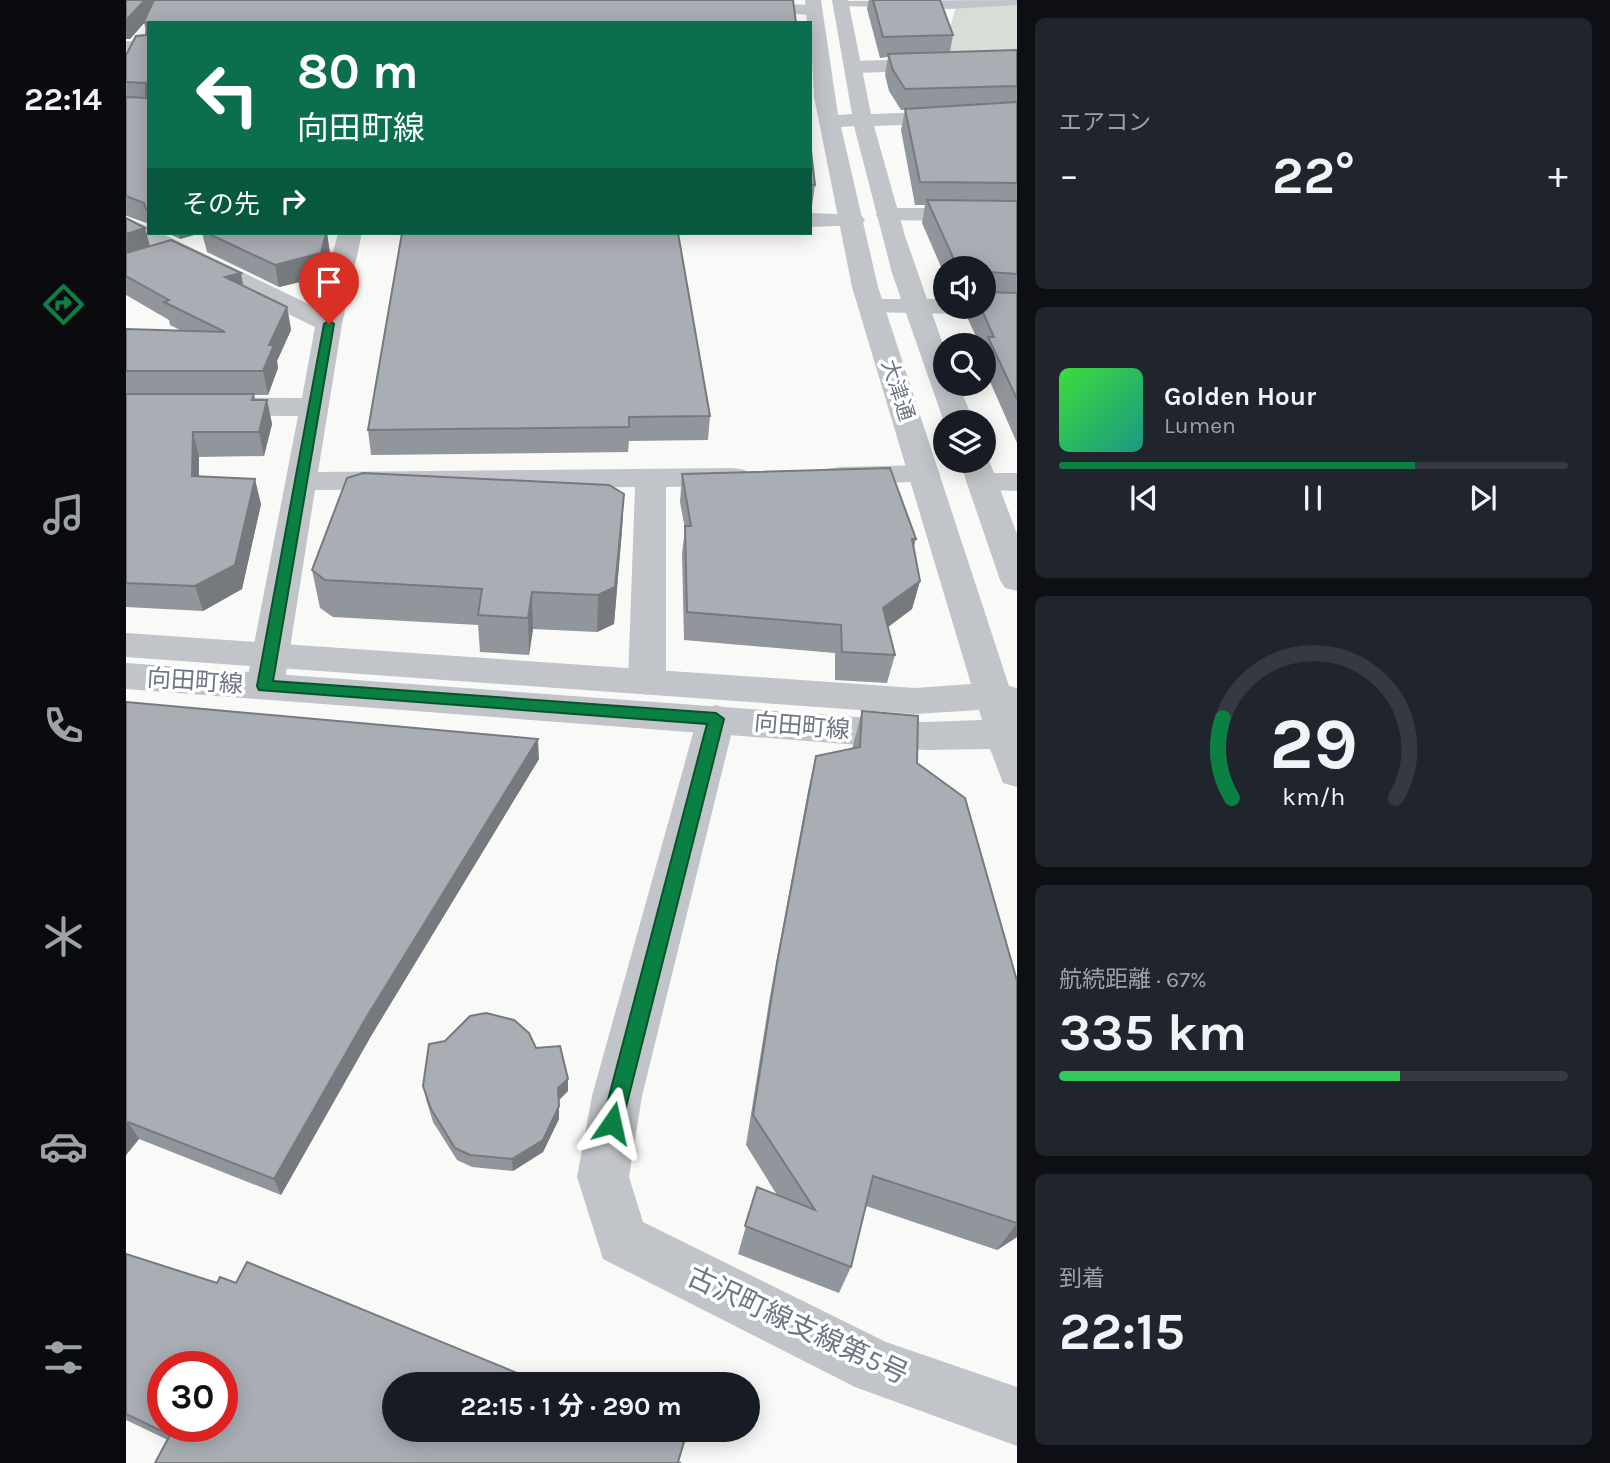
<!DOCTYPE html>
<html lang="ja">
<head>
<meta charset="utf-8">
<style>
	:root { --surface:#171b24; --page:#20242c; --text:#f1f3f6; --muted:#9ea1a6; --line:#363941; --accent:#0b8043 }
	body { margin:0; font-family:Karla,"Noto Sans JP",sans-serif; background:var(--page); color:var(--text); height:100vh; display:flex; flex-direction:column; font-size:26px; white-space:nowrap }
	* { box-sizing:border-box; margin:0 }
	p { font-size:23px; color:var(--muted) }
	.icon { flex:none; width:38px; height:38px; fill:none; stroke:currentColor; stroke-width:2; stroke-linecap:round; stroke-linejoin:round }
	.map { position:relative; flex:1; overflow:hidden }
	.details { display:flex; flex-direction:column; gap:18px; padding:18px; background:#0d0f14; width:593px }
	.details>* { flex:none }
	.top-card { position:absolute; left:21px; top:21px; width:665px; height:214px; border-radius:0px; box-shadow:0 4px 18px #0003; background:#0b6e4f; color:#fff; overflow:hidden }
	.controls { position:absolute; left:807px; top:256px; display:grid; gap:14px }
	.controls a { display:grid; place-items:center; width:63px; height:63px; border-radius:50%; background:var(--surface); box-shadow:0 4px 18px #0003; font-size:35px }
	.speed { position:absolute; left:21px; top:1351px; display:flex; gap:14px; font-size:35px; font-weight:700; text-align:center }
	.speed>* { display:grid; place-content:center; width:91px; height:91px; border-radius:50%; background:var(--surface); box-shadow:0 4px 18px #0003; line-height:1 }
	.speed .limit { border:10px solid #d22; background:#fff; color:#111 }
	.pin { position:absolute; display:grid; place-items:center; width:60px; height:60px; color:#fff; margin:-72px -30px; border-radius:50% 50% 50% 0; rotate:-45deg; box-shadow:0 0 7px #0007 }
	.pin .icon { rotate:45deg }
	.me { position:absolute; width:77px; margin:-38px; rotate:11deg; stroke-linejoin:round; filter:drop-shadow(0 0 5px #0008) }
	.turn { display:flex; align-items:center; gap:24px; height:147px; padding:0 35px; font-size:32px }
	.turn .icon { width:91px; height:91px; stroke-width:2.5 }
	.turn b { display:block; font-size:49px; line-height:60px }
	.then { display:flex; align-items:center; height:66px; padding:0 35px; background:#0003; gap:14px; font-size:26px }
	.big { font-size:52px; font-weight:700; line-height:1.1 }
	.details .widget { flex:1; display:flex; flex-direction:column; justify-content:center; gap:10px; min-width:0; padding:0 24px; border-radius:10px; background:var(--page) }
	.details .dial { align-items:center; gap:0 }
	.dial svg { height:182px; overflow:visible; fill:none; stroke:var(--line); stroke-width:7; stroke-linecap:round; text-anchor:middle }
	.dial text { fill:var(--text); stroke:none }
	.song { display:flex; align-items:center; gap:21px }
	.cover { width:84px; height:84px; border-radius:10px; background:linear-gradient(135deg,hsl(120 70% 55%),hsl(170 70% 35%)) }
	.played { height:7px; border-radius:4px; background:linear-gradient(90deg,var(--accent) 70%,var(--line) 70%) }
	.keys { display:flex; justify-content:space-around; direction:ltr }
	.heat { display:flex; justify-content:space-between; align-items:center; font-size:38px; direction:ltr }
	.charge { height:10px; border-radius:5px; background:linear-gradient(90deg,#34c759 67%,var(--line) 0) }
	.trip { position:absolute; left:256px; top:1372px; width:378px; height:70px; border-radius:35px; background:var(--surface); box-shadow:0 4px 18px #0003; font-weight:700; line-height:70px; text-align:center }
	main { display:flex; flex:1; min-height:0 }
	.dock { display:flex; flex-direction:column; width:126px; justify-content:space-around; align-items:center; background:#090b0e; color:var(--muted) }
	.dock .icon { width:49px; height:49px }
	.dock .active { color:var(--accent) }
	.dock b { font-size:32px; color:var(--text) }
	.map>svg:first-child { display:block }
	.green { fill:#d8ddd7 }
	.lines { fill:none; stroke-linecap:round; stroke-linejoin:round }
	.minor { fill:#c1c4c8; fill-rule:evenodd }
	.tertiary { fill:#c1c4c8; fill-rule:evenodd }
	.wall { fill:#91969c }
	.shaded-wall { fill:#767a7f }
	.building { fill:#a9aeb5; stroke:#767a7f; stroke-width:2; fill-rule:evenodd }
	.route { fill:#0b8043; stroke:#07532c; stroke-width:2 }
	.labels { text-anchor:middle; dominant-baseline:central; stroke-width:7; stroke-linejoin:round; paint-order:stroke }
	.far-street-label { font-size:21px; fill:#6c7684; stroke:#fff }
	.street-label { font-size:24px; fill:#6c7684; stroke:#fff }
	.near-street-label { font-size:28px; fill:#6c7684; stroke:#fff }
</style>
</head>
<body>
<main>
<nav class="dock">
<b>22:14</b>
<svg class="icon active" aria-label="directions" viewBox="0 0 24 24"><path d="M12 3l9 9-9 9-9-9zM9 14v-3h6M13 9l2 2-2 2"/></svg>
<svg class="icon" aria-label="music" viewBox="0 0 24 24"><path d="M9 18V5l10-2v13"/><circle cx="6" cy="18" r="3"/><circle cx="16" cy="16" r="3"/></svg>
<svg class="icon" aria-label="phone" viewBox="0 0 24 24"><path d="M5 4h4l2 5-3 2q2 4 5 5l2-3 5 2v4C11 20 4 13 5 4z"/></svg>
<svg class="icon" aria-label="climate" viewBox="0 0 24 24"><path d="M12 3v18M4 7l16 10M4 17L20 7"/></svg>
<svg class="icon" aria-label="car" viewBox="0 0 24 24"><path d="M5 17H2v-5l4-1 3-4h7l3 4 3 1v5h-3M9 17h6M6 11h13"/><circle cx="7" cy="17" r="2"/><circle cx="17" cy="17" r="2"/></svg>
<svg class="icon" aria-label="filters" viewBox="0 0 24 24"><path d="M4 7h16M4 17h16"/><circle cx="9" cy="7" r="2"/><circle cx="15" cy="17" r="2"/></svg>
</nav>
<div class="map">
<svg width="891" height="1463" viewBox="0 0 891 1463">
	<rect width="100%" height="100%" fill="#f9f9f7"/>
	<!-- green -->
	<path class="green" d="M832 0 891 2V56L816 55Z"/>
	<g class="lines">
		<!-- minor -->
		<g class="minor">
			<path d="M891 0V5L824 9 715 6 707 1Z"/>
			<path d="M616 3 689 5 697 10 689 15 610 12 608 8 610 4Z"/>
			<path d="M0 41 23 42V52L0 51Z"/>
			<path d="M891 56V68L728 73 719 67 728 61Z"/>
			<path d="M762 208H891V222L754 220 750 215 754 210Z"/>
			<path d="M684 213 735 215 739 220 735 225 684 227Z"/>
			<path d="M0 218 23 227V233H35L193 309 212 233H236L216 324 192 472 608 468 619 470 623 477 619 484 608 486 540 487V682L534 691 521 695 508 691 502 682 509 487 189 490 158 686 152 695 139 699 126 695 120 686 172 416 0 415V397L176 398 189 327 0 234Z"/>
			<path d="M746 299H819V306H858V299H891V315L737 312 733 307 737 302Z"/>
			<path d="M799 465 810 467 814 474 810 481 713 485 702 483 698 476 702 469 713 467Z"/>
			<path d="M856 473H891V491L845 489 840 482 845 475Z"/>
			<path d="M590 705 603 709 609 719 516 1096 503 1177 517 1222 760 1342 891 1387V1446L729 1387 477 1259 451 1177 466 1096 571 719 577 709Z"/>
		</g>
		<!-- tertiary -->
		<g class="tertiary">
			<path d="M679 0H695L712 115 726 114 706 0H722L745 114 891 109V121L748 126 779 236 819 350V383H832L848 422H818L766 273 728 126 715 127 752 287 883 686 891 688V787L877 783 864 749 799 750 0 689V663L799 722 856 720 853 710 789 714 0 657V633L789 688 845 684 726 287 688 97 684 23H681Z"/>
			<path d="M858 453 863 460 891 534V591L879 588 874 580 833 460H858Z"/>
		</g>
	</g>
	<!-- wall -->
	<g class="wall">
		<path d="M0 0 23 23V224L1 216H0V55L21 34 18 23 4 39H0Z"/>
		<path d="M743 0H814L827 35 824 52 891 50V443L858 368V345H854L841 317 844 306H858V268H819V276L796 223 799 205H789L775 130 779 110H775L763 91 759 75 762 57 754 58 741 9Z"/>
		<path d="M684 142 689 185 686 206H684Z"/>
		<path d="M0 218 24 246 117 285 161 307 165 330 151 361 152 368 142 395H128L130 400H141L146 424 138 456 73 457V476L135 504 116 589 77 611 0 607V329L56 331 44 325 43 320 0 295Z"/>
		<path d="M41 233H75L54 239Z"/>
		<path d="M76 233H201L204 254 199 276 153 287 81 252Z"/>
		<path d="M276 233 584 416 582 440 503 441 502 452 245 455 242 430Z"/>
		<path d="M556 474 790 539 788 547 794 581 786 609 762 627 769 655 761 683 709 680V653L558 640 556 553 559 529 554 502Z"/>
		<path d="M498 494 496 530 488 624 471 632 407 629 403 655 354 652 352 625 207 617 194 608 186 570Z"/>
		<path d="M0 702 413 759 245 1036 155 1195 13 1139 0 1155Z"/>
		<path d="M736 711 791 763 891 981V1237L871 1250 740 1206 725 1267 713 1293 612 1254 631 1187 651 1195 620 1145 644 996 682 791 690 756 726 749Z"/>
		<path d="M297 1086 442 1091 432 1101 433 1119 417 1152 387 1171 346 1167 331 1160 307 1122 300 1099Z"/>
		<path d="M0 1254 91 1283H110L42 1440 0 1420Z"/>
	</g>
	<!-- shaded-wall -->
	<g class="shaded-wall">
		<path d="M19 0H40L18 21V23L4 39H0V20Z"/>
		<path d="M19 228 25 250 0 259V234Z"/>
		<path d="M53 233H75L54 239Z"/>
		<path d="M201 233 204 254 199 276 153 287 149 265Z"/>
		<path d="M115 273 119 296 99 277Z"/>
		<path d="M161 307 165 330 151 361 152 368 142 395 137 371 143 345Z"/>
		<path d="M141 400 146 424 138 456 133 432Z"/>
		<path d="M67 432 73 457 72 500 66 476Z"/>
		<path d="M129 479 135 504 116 589 77 611 69 586Z"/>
		<path d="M498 494 496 530 488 624 471 632 472 595Z"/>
		<path d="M794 581 786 609 750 636 757 608Z"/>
		<path d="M406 592 407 629 403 655 402 618Z"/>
		<path d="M412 739 413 759 245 1036 155 1195 148 1179 240 1018Z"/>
		<path d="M442 1079V1091L432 1101V1088Z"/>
		<path d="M433 1106V1119L417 1152 387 1171 386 1159Z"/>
		<path d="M2 1122 13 1139 0 1155V1125Z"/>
		<path d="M891 1223V1237L871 1250Z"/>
	</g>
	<!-- building -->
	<g class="building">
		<path d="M0 0H19L0 20Z"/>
		<path d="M28 0H667L670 23H23V209H20L18 203 0 196V97L20 98V83L0 82V55L10 36 20 35 21 24 18 21Z"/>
		<path d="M747 0H814L827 35 757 37Z"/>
		<path d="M891 50V86L779 89 767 70 762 54Z"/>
		<path d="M891 102V183L794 182 779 109Z"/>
		<path d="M684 142 689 185 684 184Z"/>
		<path d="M801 200 891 201V274L864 272 862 279H858V268H836L835 265 830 264Z"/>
		<path d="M0 218 19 228 0 234Z"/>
		<path d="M81 233H200L195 253 149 265Z"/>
		<path d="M276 233H552L584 416 503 417V427L242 430Z"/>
		<path d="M45 240 115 273 99 277 161 307 143 345H148L137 371H0V329L99 332 38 302 43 300 0 276V253Z"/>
		<path d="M858 292 891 293V399L862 337H868L854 306H858Z"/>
		<path d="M0 394H128L126 400H141L133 432H67L66 476 129 479 109 565 69 586 0 583Z"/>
		<path d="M764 468 790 539H786L794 581 757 608 769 655 716 652 715 625 561 612 559 526H565L556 474Z"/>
		<path d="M237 473 483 485 498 494 489 587 472 595 406 592 402 618 352 615 356 589 199 580 186 570 221 478Z"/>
		<path d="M0 702 412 739 240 1018 148 1179 2 1122 0 1125Z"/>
		<path d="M736 711 792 716 791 763 839 798 891 981V1223L747 1176 725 1267 619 1226 631 1187 689 1210 627 1115 651 963 690 756 734 747Z"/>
		<path d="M360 1013 388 1020 403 1033 410 1048 434 1046 442 1079 432 1088 433 1106 417 1140 386 1159 344 1155 329 1148 305 1109 297 1086 303 1044 319 1041 344 1016Z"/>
		<path d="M0 1254 91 1283 94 1277 110 1283 121 1262 418 1384H268V1430H529L558 1442 552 1462 555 1463H29L44 1435 0 1414ZM37 1367H96V1426H37Z"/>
	</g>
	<!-- route -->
	<path class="route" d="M203 320 208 324 147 681 590 713 598 719 496 1123 493 1130 486 1133 479 1130 476 1123 581 724 133 690 131 686 198 324Z"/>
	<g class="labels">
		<!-- far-street labels -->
		<g class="far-street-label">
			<text transform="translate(772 390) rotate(72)">大津通</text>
		</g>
		<!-- street labels -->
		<g class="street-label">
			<text transform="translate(69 681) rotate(4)">向田町線</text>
			<text transform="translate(676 726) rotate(5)">向田町線</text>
		</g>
		<!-- near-street labels -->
		<g class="near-street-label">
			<text transform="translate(672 1325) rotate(25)">古沢町線支線第5号</text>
		</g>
	</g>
</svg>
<div class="controls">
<a><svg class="icon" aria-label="sound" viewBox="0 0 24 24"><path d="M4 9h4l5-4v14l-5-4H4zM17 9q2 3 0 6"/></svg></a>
<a><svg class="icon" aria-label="search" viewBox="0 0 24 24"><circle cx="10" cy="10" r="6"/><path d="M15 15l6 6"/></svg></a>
<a><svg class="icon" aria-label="layers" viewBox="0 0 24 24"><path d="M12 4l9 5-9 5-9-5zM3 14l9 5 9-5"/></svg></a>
</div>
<div class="speed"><div class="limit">30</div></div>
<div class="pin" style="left:203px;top:324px;background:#d93025"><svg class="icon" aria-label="arrive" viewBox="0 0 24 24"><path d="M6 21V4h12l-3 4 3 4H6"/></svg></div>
<svg class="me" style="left:486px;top:1123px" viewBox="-20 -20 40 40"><path d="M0-17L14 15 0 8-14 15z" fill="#0b8043" stroke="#fff" stroke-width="4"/></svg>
<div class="trip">22:15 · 1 分 · 290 m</div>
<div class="top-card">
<div class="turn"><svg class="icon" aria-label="left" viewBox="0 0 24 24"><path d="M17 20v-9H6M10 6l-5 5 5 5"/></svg><div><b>80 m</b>向田町線</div></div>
<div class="then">その先<svg class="icon" aria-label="right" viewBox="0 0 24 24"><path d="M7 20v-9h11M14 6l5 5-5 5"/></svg></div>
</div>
</div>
<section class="details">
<div class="widget"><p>エアコン</p>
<div class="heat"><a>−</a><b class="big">22°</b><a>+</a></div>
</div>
<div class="widget">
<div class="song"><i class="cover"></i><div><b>Golden Hour</b><p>Lumen</p></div></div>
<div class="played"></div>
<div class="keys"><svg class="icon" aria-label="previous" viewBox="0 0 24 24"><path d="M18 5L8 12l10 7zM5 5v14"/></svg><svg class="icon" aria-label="pause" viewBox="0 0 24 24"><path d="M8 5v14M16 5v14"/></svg><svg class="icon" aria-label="next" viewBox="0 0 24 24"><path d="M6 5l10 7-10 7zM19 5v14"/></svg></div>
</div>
<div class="widget dial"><svg viewBox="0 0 100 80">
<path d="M14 69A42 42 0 1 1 86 69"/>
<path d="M14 69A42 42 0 0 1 10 34" stroke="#0b8043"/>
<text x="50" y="56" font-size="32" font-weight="700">29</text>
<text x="50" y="72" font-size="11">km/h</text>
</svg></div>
<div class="widget"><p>航続距離 · 67%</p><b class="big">335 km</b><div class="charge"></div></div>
<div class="widget"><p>到着</p><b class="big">22:15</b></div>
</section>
</main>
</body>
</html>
